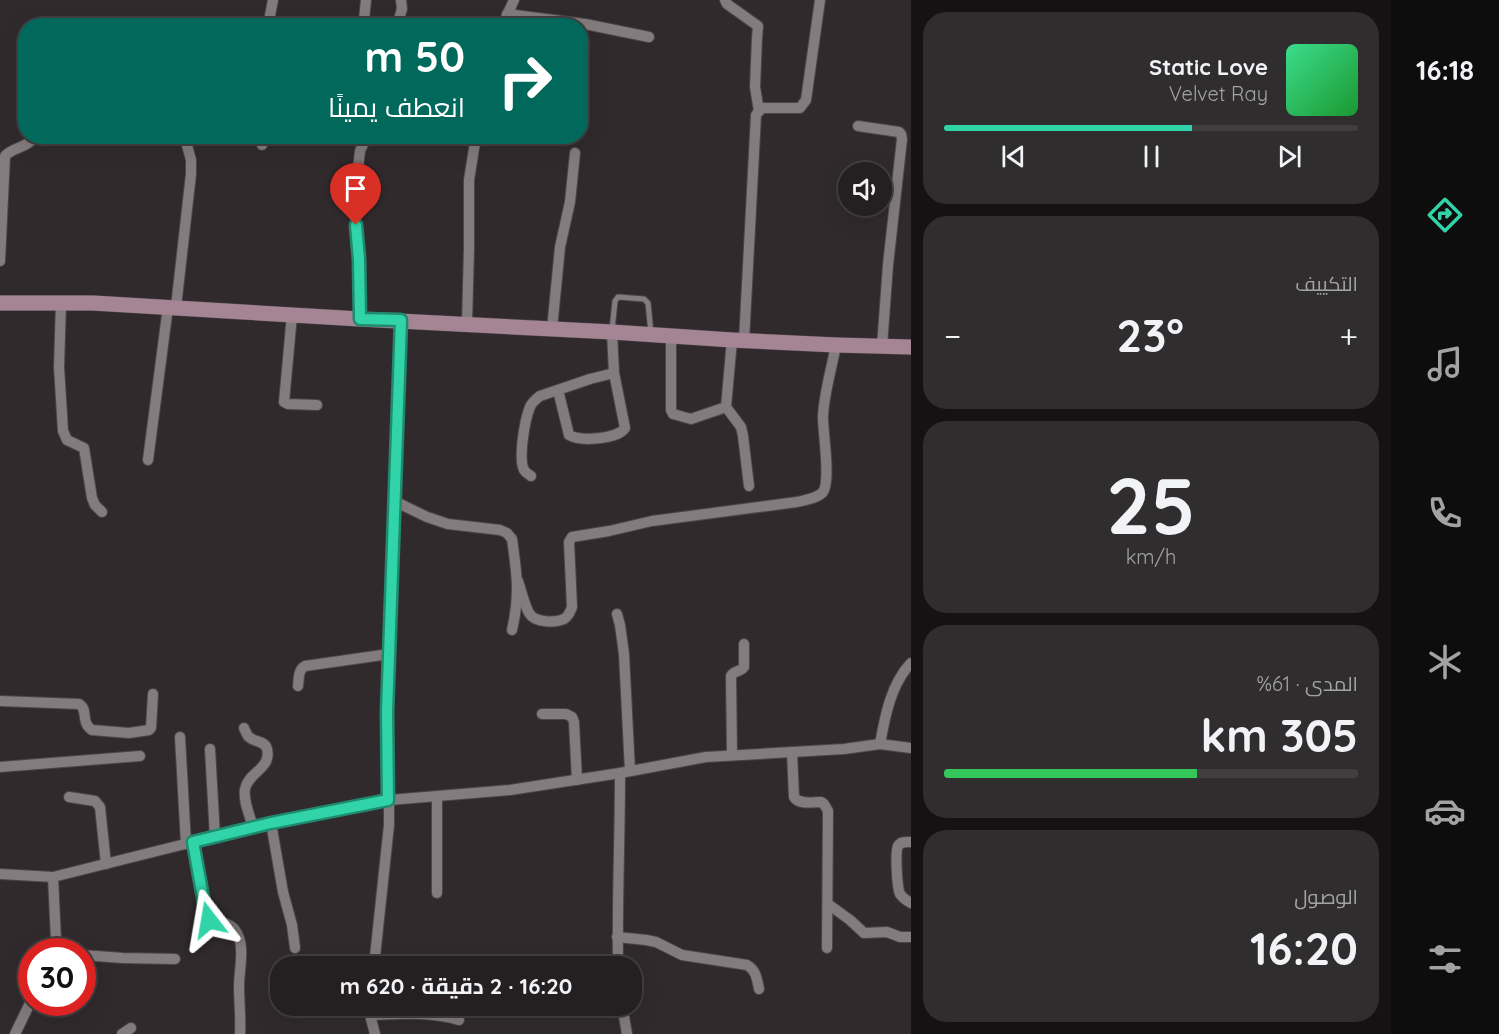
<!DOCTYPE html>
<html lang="ar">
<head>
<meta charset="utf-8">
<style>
	:root { --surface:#242022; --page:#302d2f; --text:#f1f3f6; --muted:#a3a3a5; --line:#413e40; --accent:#31d4a9 }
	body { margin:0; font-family:Quicksand,Cairo,sans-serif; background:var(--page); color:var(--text); direction:rtl; height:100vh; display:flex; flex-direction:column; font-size:22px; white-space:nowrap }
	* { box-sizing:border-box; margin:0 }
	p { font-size:20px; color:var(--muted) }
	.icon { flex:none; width:33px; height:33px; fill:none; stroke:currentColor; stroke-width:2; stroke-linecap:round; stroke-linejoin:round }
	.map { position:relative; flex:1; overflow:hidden; direction:ltr }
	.drawer { display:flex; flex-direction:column; gap:12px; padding:12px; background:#141213; width:480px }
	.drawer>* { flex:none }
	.hud { position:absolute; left:18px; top:18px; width:570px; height:126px; border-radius:24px; box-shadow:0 6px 24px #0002,0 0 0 2px var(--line); direction:rtl; background:#00695c; color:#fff; overflow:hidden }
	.buttons { position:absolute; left:838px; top:162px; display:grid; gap:12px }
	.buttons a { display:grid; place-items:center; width:54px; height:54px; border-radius:50%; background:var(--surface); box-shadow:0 6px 24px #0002,0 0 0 2px var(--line); font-size:30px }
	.speed { position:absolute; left:18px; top:938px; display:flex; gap:12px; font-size:30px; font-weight:700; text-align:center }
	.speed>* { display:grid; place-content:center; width:78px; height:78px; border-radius:50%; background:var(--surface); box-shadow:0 6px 24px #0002,0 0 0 2px var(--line); line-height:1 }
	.speed .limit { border:9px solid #d22; background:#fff; color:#111 }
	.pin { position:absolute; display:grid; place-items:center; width:51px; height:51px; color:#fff; margin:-62px -26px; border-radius:50% 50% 50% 0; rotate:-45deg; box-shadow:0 0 6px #0007 }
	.pin .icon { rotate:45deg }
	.me { position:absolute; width:66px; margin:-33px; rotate:346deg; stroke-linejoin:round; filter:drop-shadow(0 0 4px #0008) }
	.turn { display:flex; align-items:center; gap:21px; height:126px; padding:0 24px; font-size:27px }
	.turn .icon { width:78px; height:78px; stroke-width:2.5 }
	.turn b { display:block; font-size:42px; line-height:51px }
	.big { font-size:45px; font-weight:700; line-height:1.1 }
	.drawer .widget { flex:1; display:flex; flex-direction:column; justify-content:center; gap:9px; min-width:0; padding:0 21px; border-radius:24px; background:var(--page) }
	.drawer .dial { align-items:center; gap:0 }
	.dial b { font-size:78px; line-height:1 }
	.song { display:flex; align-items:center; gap:18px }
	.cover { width:72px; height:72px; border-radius:9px; background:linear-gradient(135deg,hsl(150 70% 55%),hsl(130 70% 35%)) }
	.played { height:6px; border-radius:3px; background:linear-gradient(90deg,var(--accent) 60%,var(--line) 60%) }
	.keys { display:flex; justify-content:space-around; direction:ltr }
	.heat { display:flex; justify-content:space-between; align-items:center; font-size:33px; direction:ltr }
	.charge { height:9px; border-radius:4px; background:linear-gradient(90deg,#34c759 61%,var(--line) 0) }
	.trip { position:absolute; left:270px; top:956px; width:372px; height:60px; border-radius:24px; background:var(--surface); box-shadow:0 6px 24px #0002,0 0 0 2px var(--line); font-weight:700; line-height:60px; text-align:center; direction:rtl }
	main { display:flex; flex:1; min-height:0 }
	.menu { display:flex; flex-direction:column; width:108px; justify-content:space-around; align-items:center; background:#0e0d0e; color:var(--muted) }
	.menu .icon { width:42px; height:42px }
	.menu .active { color:var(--accent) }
	.menu b { font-size:27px; color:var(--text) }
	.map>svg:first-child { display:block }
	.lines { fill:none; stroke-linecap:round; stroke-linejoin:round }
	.lane-casing { stroke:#4b4648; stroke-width:7 }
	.street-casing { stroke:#4b4648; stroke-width:12 }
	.secondary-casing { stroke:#4b4648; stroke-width:16 }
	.lane { stroke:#837c7f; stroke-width:5 }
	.street { stroke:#837c7f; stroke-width:10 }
	.secondary { stroke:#a58494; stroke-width:15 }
	.route-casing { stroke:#208a6e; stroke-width:15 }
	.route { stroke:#31d4a9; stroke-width:10 }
</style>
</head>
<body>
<main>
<nav class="menu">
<b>16:18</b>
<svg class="icon active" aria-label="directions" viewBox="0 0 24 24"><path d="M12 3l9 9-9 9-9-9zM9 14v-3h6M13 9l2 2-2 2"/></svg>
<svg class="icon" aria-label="music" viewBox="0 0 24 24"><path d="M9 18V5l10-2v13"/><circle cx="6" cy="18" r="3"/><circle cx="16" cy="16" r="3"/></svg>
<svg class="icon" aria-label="phone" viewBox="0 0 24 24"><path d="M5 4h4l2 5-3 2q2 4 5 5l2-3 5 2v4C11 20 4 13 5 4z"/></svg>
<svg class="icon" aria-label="climate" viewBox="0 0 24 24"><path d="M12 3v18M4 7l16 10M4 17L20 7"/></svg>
<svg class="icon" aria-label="car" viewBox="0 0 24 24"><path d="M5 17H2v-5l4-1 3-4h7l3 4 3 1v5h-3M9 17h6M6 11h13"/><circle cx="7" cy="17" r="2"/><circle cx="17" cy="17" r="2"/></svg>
<svg class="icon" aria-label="filters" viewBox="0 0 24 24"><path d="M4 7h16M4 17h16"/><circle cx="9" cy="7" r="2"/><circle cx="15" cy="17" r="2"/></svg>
</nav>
<section class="drawer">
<div class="widget">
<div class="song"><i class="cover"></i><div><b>Static Love</b><p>Velvet Ray</p></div></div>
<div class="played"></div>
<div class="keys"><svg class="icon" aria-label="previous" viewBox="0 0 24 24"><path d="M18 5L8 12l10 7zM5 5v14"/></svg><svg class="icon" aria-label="pause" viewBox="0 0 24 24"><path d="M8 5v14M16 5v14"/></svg><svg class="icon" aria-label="next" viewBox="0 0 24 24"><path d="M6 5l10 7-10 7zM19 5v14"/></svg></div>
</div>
<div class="widget"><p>التكييف</p>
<div class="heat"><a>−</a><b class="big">23°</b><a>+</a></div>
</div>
<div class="widget dial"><b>25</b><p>km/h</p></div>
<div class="widget"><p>المدى · 61%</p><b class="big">305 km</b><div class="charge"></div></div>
<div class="widget"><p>الوصول</p><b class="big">16:20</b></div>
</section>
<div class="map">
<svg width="911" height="1034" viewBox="0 0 911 1034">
	<rect width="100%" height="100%" fill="#302a2d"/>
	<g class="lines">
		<defs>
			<path id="lane" d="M612 330 615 301 618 297 644 299 648 303 651 333"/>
			<g id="street">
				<path d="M725 0 727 4 758 26 757 38 755 87 759 111"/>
				<path d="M507 14 585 24 649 37"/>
				<path d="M364 20 366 0"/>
				<path d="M268 26 273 0"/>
				<path d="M397 26 402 9 401 0"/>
				<path d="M502 26 514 0"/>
				<path d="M858 126 899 132 901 134 902 139 888 265 882 346"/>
				<path d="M262 136V145"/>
				<path d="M0 261 5 156C13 147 28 148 35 136"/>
				<path d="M61 303 59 367 63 431 67 440 84 448 92 498 95 505 102 512"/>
				<path d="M176 307 191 174V160L185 138"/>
				<path d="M292 315 284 402 288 404 317 405"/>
				<path d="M360 319 359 259 355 211 356 185 360 151 367 136"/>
				<path d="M401 320 387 712 389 800 510 790 620 773 706 757 844 749 880 744C885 716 891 684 911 663"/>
				<path d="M467 324 469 248V180L476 136"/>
				<path d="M552 329 560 247 570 202 575 153"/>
				<path d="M671 335V410L673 414 691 419 726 407"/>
				<path d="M732 340 726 407 741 427 743 436 749 486"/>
				<path d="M744 341 756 115 759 111 763 108H800L806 100 820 0"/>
				<path d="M558 390 569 435C580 442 618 439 625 428L614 373"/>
				<path d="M148 460 168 307"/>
				<path d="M531 476C528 474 526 473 524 470 518 458 525 419 530 407 532 402 536 399 540 396L590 379 614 373 612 332"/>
				<path d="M394 501 427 517 448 524 500 530 507 533 512 539C517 574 520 595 512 630"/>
				<path d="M518 581C521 590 525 606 529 613 535 623 555 623 564 619 569 616 570 612 572 607L569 542 572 537 609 531 652 521 797 502C805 500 818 498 823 492 831 481 823 433 823 418 823 397 832 367 836 345"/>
				<path d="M617 614 620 625 624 654 630 771"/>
				<path d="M298 686C299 678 298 670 305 666L389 654"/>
				<path d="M0 701 79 704C89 710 80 722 92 730L129 733 149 730 151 728 153 694"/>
				<path d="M542 714H566L572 717 574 722 577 780"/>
				<path d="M244 728C244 729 248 736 248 736 254 743 265 740 267 749 272 769 248 772 245 789 243 801 250 816 253 827"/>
				<path d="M180 737 186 844"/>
				<path d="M880 744 911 748"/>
				<path d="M210 749 215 837"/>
				<path d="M792 752 794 797C799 805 812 802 821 802L824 804 828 811 827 948"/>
				<path d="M732 755 731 676C734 670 741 672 744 667V644"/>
				<path d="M0 767 140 756"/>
				<path d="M69 797 95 801 100 807 106 864"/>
				<path d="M437 797V893"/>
				<path d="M271 823 283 892 292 925 295 948"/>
				<path d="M193 842 206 914 209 920C218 922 229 922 235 930 246 945 239 969 239 986 239 1002 241 1018 240 1034"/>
				<path d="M911 842C906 842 901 841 898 846 895 852 897 888 900 894 903 898 907 901 911 903"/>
				<path d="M0 874 53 877"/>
				<path d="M828 904 850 920 864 933 887 932 900 937H911"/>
				<path d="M617 937 646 940 656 942 682 955 747 965C756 970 757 979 759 989"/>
				<path d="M54 951 56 940 53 877 253 827 389 800V825L374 966"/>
				<path d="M82 955 123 958 175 959"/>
				<path d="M618 966C617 902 620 838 620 773"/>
				<path d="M370 1005V1015L375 1034"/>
				<path d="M622 1005 627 1034"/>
				<path d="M370 1015C400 1014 430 1011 459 1020"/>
				<path d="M15 1034 32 999"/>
				<path d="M122 1034 131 1028"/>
			</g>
			<path id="secondary" d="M0 303H93L360 319 612 332 732 340 836 345 911 347"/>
		</defs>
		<!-- lane casing -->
		<use href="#lane" class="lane-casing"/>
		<!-- street casing -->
		<use href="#street" class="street-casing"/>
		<!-- secondary casing -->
		<use href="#secondary" class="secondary-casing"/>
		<!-- lane -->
		<use href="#lane" class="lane"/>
		<!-- street -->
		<use href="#street" class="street"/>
		<!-- secondary -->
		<use href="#secondary" class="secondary"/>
	</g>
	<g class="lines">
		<defs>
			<path id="route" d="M209 920 206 914 193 842 271 823 388 800 387 712 401 320 360 319 359 259 356 225"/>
		</defs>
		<!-- route casing -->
		<use href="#route" class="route-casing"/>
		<!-- route -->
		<use href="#route" class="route"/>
	</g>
</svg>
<div class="buttons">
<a><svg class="icon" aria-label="sound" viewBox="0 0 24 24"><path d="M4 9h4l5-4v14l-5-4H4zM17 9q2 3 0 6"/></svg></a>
</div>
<div class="speed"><div class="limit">30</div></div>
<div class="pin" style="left:356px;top:225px;background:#d93025"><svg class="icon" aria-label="arrive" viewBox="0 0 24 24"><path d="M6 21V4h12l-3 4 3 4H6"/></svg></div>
<svg class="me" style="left:209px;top:920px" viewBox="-20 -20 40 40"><path d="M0-17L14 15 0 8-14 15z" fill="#31d4a9" stroke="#fff" stroke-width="4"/></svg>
<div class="trip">16:20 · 2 دقيقة · 620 m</div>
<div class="hud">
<div class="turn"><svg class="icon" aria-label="right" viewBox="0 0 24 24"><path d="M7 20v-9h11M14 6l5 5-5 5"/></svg><div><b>50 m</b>انعطف يمينًا</div></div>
</div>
</div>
</main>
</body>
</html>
